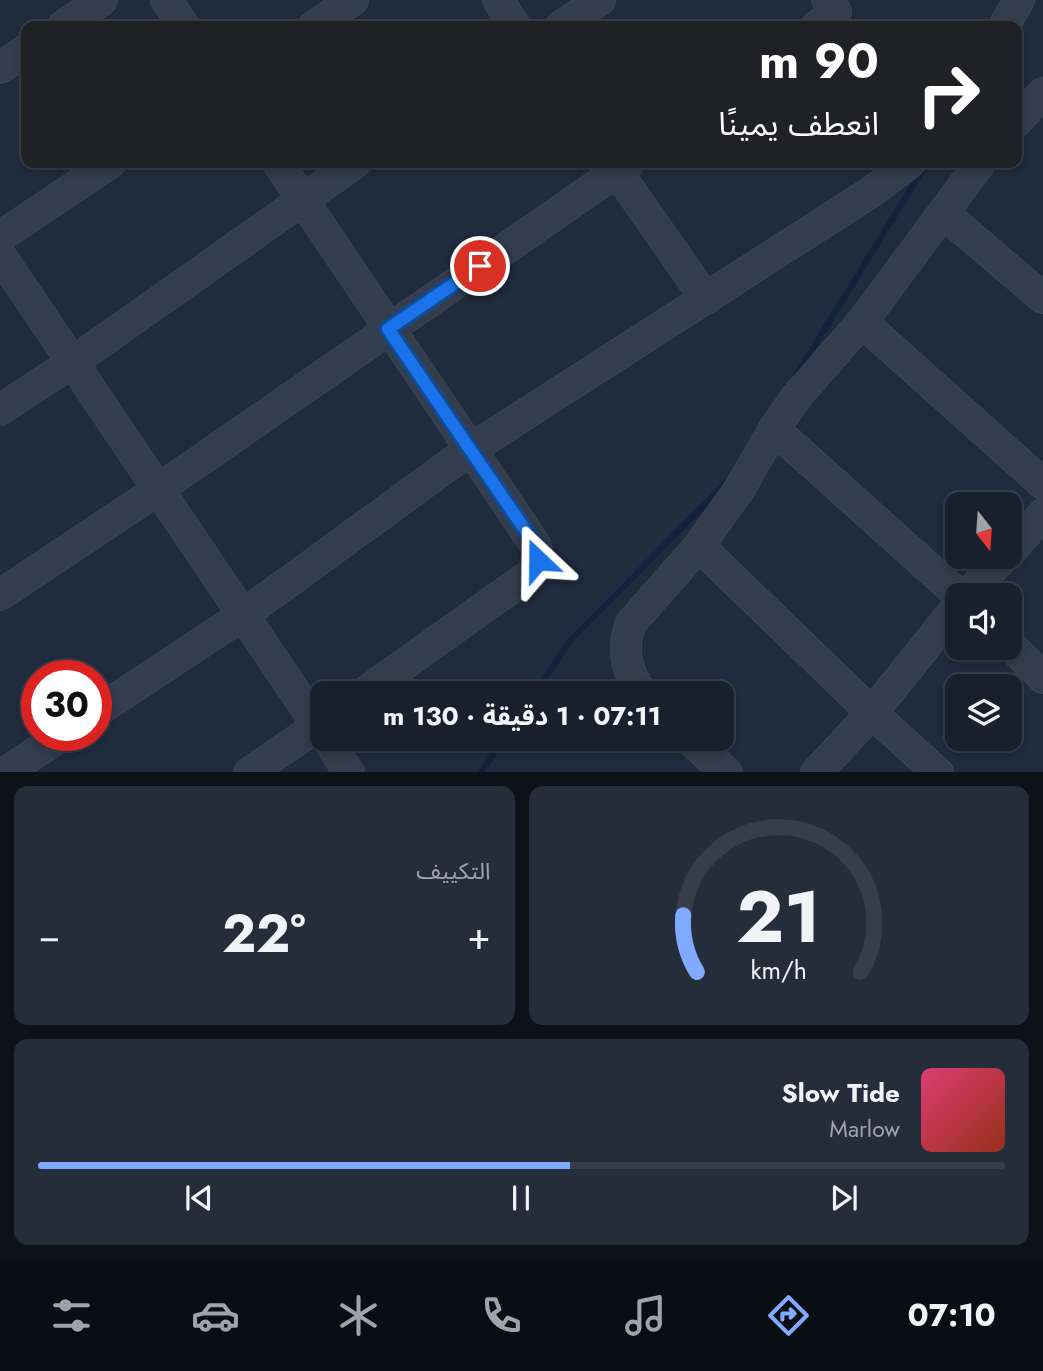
<!DOCTYPE html>
<html lang="ar">
<head>
<meta charset="utf-8">
<style>
	:root { --surface:#18202e; --page:#252d3a; --text:#f1f3f6; --muted:#9fa3aa; --line:#363e4a; --accent:#7eabff }
	body { margin:0; font-family:Jost,"Noto Sans Arabic",sans-serif; background:var(--page); color:var(--text); direction:rtl; height:100vh; display:flex; flex-direction:column; font-size:26px; white-space:nowrap }
	* { box-sizing:border-box; margin:0 }
	p { font-size:23px; color:var(--muted) }
	.icon { flex:none; width:38px; height:38px; fill:none; stroke:currentColor; stroke-width:2; stroke-linecap:round; stroke-linejoin:round }
	.map { position:relative; height:772px; overflow:hidden; direction:ltr }
	.drawer { display:flex; flex-direction:column; gap:14px; padding:14px; background:#0d1219; flex:1 }
	.drawer>* { flex:none }
	.guide { position:absolute; left:21px; top:21px; width:1001px; height:147px; border-radius:14px; box-shadow:0 4px 10px #0003,0 0 0 2px var(--line); direction:rtl; background:#202124; color:#fff; overflow:hidden }
	.needle { width:46px; rotate:163deg }
	.fabs { position:absolute; left:945px; top:492px; display:grid; gap:14px }
	.fabs a { display:grid; place-items:center; width:77px; height:77px; border-radius:14px; background:var(--surface); box-shadow:0 4px 10px #0003,0 0 0 2px var(--line); font-size:35px }
	.speed { position:absolute; left:21px; top:660px; display:flex; gap:14px; font-size:35px; font-weight:700; text-align:center }
	.speed>* { display:grid; place-content:center; width:91px; height:91px; border-radius:50%; background:var(--surface); box-shadow:0 4px 10px #0003,0 0 0 2px var(--line); line-height:1 }
	.speed .limit { border:10px solid #d22; background:#fff; color:#111 }
	.pin { position:absolute; display:grid; place-items:center; width:60px; height:60px; color:#fff; margin:-30px; border:4px solid #fff; border-radius:50%; box-shadow:0 2px 7px #0007 }
	.me { position:absolute; width:77px; margin:-38px; rotate:337deg; stroke-linejoin:round; filter:drop-shadow(0 0 5px #0008) }
	.turn { display:flex; align-items:center; gap:24px; height:147px; padding:0 28px; font-size:32px }
	.turn .icon { width:91px; height:91px; stroke-width:2.5 }
	.turn b { display:block; font-size:49px; line-height:60px }
	.big { font-size:52px; font-weight:700; line-height:1.1 }
	.drawer .card { flex:1; display:flex; flex-direction:column; justify-content:center; gap:10px; min-width:0; padding:0 24px; border-radius:14px; background:var(--page) }
	.drawer .dial { align-items:center; gap:0 }
	.dial svg { height:182px; overflow:visible; fill:none; stroke:var(--line); stroke-width:7; stroke-linecap:round; text-anchor:middle }
	.dial text { fill:var(--text); stroke:none }
	.song { display:flex; align-items:center; gap:21px }
	.cover { width:84px; height:84px; border-radius:10px; background:linear-gradient(135deg,hsl(340 70% 55%),hsl(10 70% 35%)) }
	.played { height:7px; border-radius:4px; background:linear-gradient(90deg,var(--accent) 55%,var(--line) 55%) }
	.keys { display:flex; justify-content:space-around; direction:ltr }
	.heat { display:flex; justify-content:space-between; align-items:center; font-size:38px; direction:ltr }
	.drawer .tiles { flex:1; display:grid; gap:14px; grid-template-columns:1fr 1fr }
	.card:last-child { grid-column:span 2 }
	.trip { position:absolute; left:310px; top:681px; width:424px; height:70px; border-radius:14px; background:var(--surface); box-shadow:0 4px 10px #0003,0 0 0 2px var(--line); font-weight:700; line-height:70px; text-align:center; direction:rtl }
	.tabs { display:flex; height:112px; justify-content:space-around; align-items:center; background:#0a0d12; color:var(--muted) }
	.tabs .icon { width:49px; height:49px }
	.tabs .active { color:var(--accent) }
	.tabs b { font-size:32px; color:var(--text) }
	.map>svg:first-child { display:block }
	.lines { fill:none; stroke-linecap:round; stroke-linejoin:round }
	.stream { stroke:#12223c; stroke-width:6 }
	.minor-casing { stroke:#3d4656; stroke-width:32 }
	.minor { stroke:#343d4d; stroke-width:30 }
	.route-casing { stroke:#114b97; stroke-width:18 }
	.route { stroke:#1a73e8; stroke-width:12 }
</style>
</head>
<body>
<div class="map">
<svg width="1043" height="773" viewBox="0 0 1043 773">
	<rect width="100%" height="100%" fill="#202b3d"/>
	<g class="lines">
		<!-- stream -->
		<g class="stream">
			<path d="M794 379 925 166"/>
			<path d="M535 693 569 642 727 482"/>
			<path d="M481 773 504 738"/>
		</g>
		<defs>
			<g id="minor">
				<path d="M166 0 184 26"/>
				<path d="M498 0 515 26"/>
				<path d="M63 26 102 0"/>
				<path d="M314 26 353 0"/>
				<path d="M561 26 600 0"/>
				<path d="M817 26 836 12 827 0"/>
				<path d="M1004 26 1019 0"/>
				<path d="M0 68 26 50"/>
				<path d="M1017 121 1043 93"/>
				<path d="M278 163 536 546 538 560 531 574 364 693"/>
				<path d="M611 163 706 299"/>
				<path d="M943 213 1043 298"/>
				<path d="M0 237 110 163"/>
				<path d="M0 255 322 732"/>
				<path d="M862 322 1043 484"/>
				<path d="M0 410 73 362 355 163"/>
				<path d="M774 429 959 595"/>
				<path d="M699 546 872 713 938 773"/>
				<path d="M1010 552 1043 514"/>
				<path d="M0 595 159 489 629 163"/>
				<path d="M967 595 1005 556"/>
				<path d="M1010 645 1043 678"/>
				<path d="M642 693C626 671 621 649 631 623L699 546 740 488 774 429 797 396 862 322 980 163"/>
				<path d="M96 712 243 615 471 449 871 192 910 163"/>
				<path d="M327 738 349 773"/>
				<path d="M688 738 727 773"/>
				<path d="M5 773 62 735"/>
				<path d="M249 773 322 723"/>
				<path d="M816 773 872 713 957 607"/>
			</g>
		</defs>
		<!-- minor casing -->
		<use href="#minor" class="minor-casing"/>
		<!-- minor -->
		<use href="#minor" class="minor"/>
	</g>
	<g class="lines">
		<defs>
			<path id="route" d="M480 266 388 329 536 546 538 560"/>
		</defs>
		<!-- route casing -->
		<use href="#route" class="route-casing"/>
		<!-- route -->
		<use href="#route" class="route"/>
	</g>
</svg>
<div class="fabs">
<a><svg class="needle" viewBox="-14 -14 28 28"><path d="M0-13l5 13h-10z" fill="#e53935"/><path d="M0 13l5-13h-10z" fill="#9fa3aa"/></svg></a>
<a><svg class="icon" aria-label="sound" viewBox="0 0 24 24"><path d="M4 9h4l5-4v14l-5-4H4zM17 9q2 3 0 6"/></svg></a>
<a><svg class="icon" aria-label="layers" viewBox="0 0 24 24"><path d="M12 4l9 5-9 5-9-5zM3 14l9 5 9-5"/></svg></a>
</div>
<div class="speed"><div class="limit">30</div></div>
<div class="pin" style="left:480px;top:266px;background:#d93025"><svg class="icon" aria-label="arrive" viewBox="0 0 24 24"><path d="M6 21V4h12l-3 4 3 4H6"/></svg></div>
<svg class="me" style="left:538px;top:560px" viewBox="-20 -20 40 40"><path d="M0-17L14 15 0 8-14 15z" fill="#1a73e8" stroke="#fff" stroke-width="4"/></svg>
<div class="trip">07:11 · 1 دقيقة · 130 m</div>
<div class="guide">
<div class="turn"><svg class="icon" aria-label="right" viewBox="0 0 24 24"><path d="M7 20v-9h11M14 6l5 5-5 5"/></svg><div><b>90 m</b>انعطف يمينًا</div></div>
</div>
</div>
<section class="drawer">
<div class="tiles">
<div class="card dial"><svg viewBox="0 0 100 80">
<path d="M14 69A42 42 0 1 1 86 69"/>
<path d="M14 69A42 42 0 0 1 8 44" stroke="#7eabff"/>
<text x="50" y="56" font-size="32" font-weight="700">21</text>
<text x="50" y="72" font-size="11">km/h</text>
</svg></div>
<div class="card"><p>التكييف</p>
<div class="heat"><a>−</a><b class="big">22°</b><a>+</a></div>
</div>
<div class="card">
<div class="song"><i class="cover"></i><div><b>Slow Tide</b><p>Marlow</p></div></div>
<div class="played"></div>
<div class="keys"><svg class="icon" aria-label="previous" viewBox="0 0 24 24"><path d="M18 5L8 12l10 7zM5 5v14"/></svg><svg class="icon" aria-label="pause" viewBox="0 0 24 24"><path d="M8 5v14M16 5v14"/></svg><svg class="icon" aria-label="next" viewBox="0 0 24 24"><path d="M6 5l10 7-10 7zM19 5v14"/></svg></div>
</div>
</div>
</section>
<nav class="tabs">
<b>07:10</b>
<svg class="icon active" aria-label="directions" viewBox="0 0 24 24"><path d="M12 3l9 9-9 9-9-9zM9 14v-3h6M13 9l2 2-2 2"/></svg>
<svg class="icon" aria-label="music" viewBox="0 0 24 24"><path d="M9 18V5l10-2v13"/><circle cx="6" cy="18" r="3"/><circle cx="16" cy="16" r="3"/></svg>
<svg class="icon" aria-label="phone" viewBox="0 0 24 24"><path d="M5 4h4l2 5-3 2q2 4 5 5l2-3 5 2v4C11 20 4 13 5 4z"/></svg>
<svg class="icon" aria-label="climate" viewBox="0 0 24 24"><path d="M12 3v18M4 7l16 10M4 17L20 7"/></svg>
<svg class="icon" aria-label="car" viewBox="0 0 24 24"><path d="M5 17H2v-5l4-1 3-4h7l3 4 3 1v5h-3M9 17h6M6 11h13"/><circle cx="7" cy="17" r="2"/><circle cx="17" cy="17" r="2"/></svg>
<svg class="icon" aria-label="filters" viewBox="0 0 24 24"><path d="M4 7h16M4 17h16"/><circle cx="9" cy="7" r="2"/><circle cx="15" cy="17" r="2"/></svg>
</nav>
</body>
</html>
